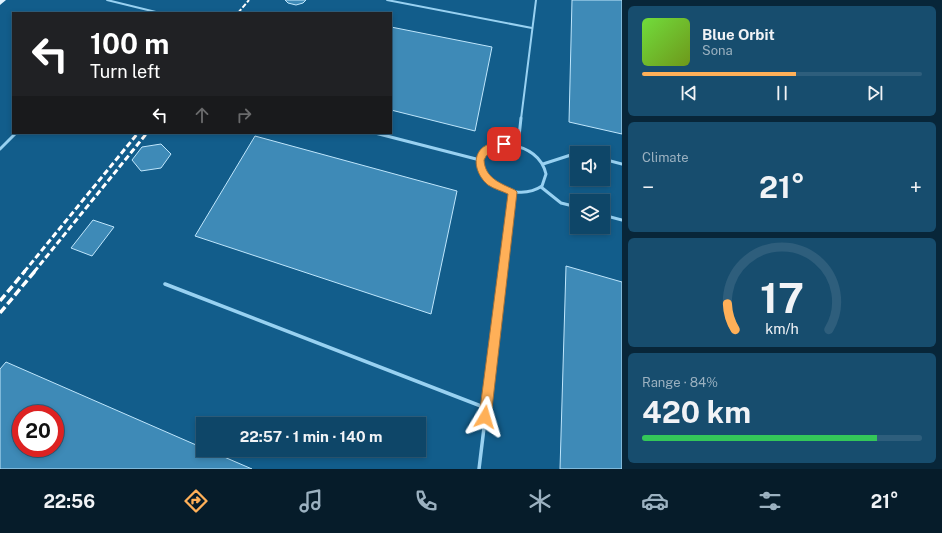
<!DOCTYPE html>
<html lang="en">
<head>
<meta charset="utf-8">
<style>
	:root { --surface:#0e4668; --page:#174d6e; --text:#f1f3f6; --muted:#9bb1c0; --line:#2e5e7c; --accent:#ffb058 }
	body { margin:0; font-family:"Public Sans",sans-serif; background:var(--page); color:var(--text); height:100vh; display:flex; flex-direction:column; font-size:15px; white-space:nowrap }
	* { box-sizing:border-box; margin:0 }
	p { font-size:13px; color:var(--muted) }
	.icon { flex:none; width:22px; height:22px; fill:none; stroke:currentColor; stroke-width:2; stroke-linecap:round; stroke-linejoin:round }
	.map { position:relative; flex:1; overflow:hidden }
	.sheet { display:flex; flex-direction:column; gap:6px; padding:6px; background:#082639; width:320px }
	.sheet>* { flex:none }
	.hud { position:absolute; left:12px; top:12px; width:380px; height:122px; border-radius:0px; box-shadow:0 2px 6px #0003,0 0 0 1px var(--line); background:#202124; color:#fff; overflow:hidden }
	.buttons { position:absolute; left:570px; top:146px; display:grid; gap:8px }
	.buttons a { display:grid; place-items:center; width:40px; height:40px; border-radius:0px; background:var(--surface); box-shadow:0 2px 6px #0003,0 0 0 1px var(--line); font-size:20px }
	.speed { position:absolute; left:12px; top:405px; display:flex; gap:8px; font-size:20px; font-weight:700; text-align:center }
	.speed>* { display:grid; place-content:center; width:52px; height:52px; border-radius:50%; background:var(--surface); box-shadow:0 2px 6px #0003,0 0 0 1px var(--line); line-height:1 }
	.speed .limit { border:6px solid #d22; background:#fff; color:#111 }
	.pin { position:absolute; display:grid; place-items:center; width:34px; height:34px; color:#fff; margin:-17px; border-radius:8px; box-shadow:0 2px 6px #0006 }
	.me { position:absolute; width:44px; margin:-22px; rotate:7deg; stroke-linejoin:round; filter:drop-shadow(0 0 3px #0008) }
	.turn { display:flex; align-items:center; gap:14px; height:84px; padding:0 12px; font-size:18px }
	.turn .icon { width:52px; height:52px; stroke-width:2.5 }
	.turn b { display:block; font-size:28px; line-height:34px }
	.lanes { display:flex; align-items:center; height:38px; padding:0 12px; background:#0003; justify-content:center; gap:20px; direction:ltr }
	.lanes .off { opacity:.35 }
	.big { font-size:30px; font-weight:700; line-height:1.1 }
	.sheet .tile { flex:1; display:flex; flex-direction:column; justify-content:center; gap:6px; min-width:0; padding:0 14px; border-radius:6px; background:var(--page) }
	.sheet .dial { align-items:center; gap:0 }
	.dial svg { height:104px; overflow:visible; fill:none; stroke:var(--line); stroke-width:7; stroke-linecap:round; text-anchor:middle }
	.dial text { fill:var(--text); stroke:none }
	.song { display:flex; align-items:center; gap:12px }
	.cover { width:48px; height:48px; border-radius:6px; background:linear-gradient(135deg,hsl(100 70% 55%),hsl(80 70% 35%)) }
	.played { height:4px; border-radius:2px; background:linear-gradient(90deg,var(--accent) 55%,var(--line) 55%) }
	.keys { display:flex; justify-content:space-around; direction:ltr }
	.heat { display:flex; justify-content:space-between; align-items:center; font-size:22px; direction:ltr }
	.charge { height:6px; border-radius:3px; background:linear-gradient(90deg,#34c759 84%,var(--line) 0) }
	.trip { position:absolute; left:196px; top:417px; width:230px; height:40px; border-radius:0px; background:var(--surface); box-shadow:0 2px 6px #0003,0 0 0 1px var(--line); font-weight:700; line-height:40px; text-align:center }
	.menu { display:flex; height:64px; justify-content:space-around; align-items:center; background:#061c2a; color:var(--muted) }
	.menu .icon { width:28px; height:28px }
	.menu .current { color:var(--accent) }
	.menu b { font-size:18px; color:var(--text) }
	main { display:flex; flex:1; min-height:0 }
	.map>svg:first-child { display:block }
	.building { fill:#3e8ab7; stroke:#bfe6fc; fill-rule:evenodd }
	.lines { fill:none; stroke-linecap:round; stroke-linejoin:round }
	.lane-far2 { stroke:#98d1f1; stroke-width:2 }
	.lane-far1 { stroke:#98d1f1; stroke-width:3 }
	.lane { stroke:#98d1f1; stroke-width:3.5 }
	.primary { fill:#e2f3ff; fill-rule:evenodd }
	.rail-far2 { stroke:#fff; stroke-width:2; stroke-dasharray:5 2; stroke-linecap:butt }
	.rail-far1 { stroke:#fff; stroke-width:3; stroke-dasharray:6 3; stroke-linecap:butt }
	.rail { stroke:#fff; stroke-width:3.5; stroke-dasharray:8 3.5; stroke-linecap:butt }
	.route { fill:#ffb058; stroke:#a67239 }
</style>
</head>
<body>
<main>
<div class="map">
<svg width="622" height="469" viewBox="0 0 622 469">
	<rect width="100%" height="100%" fill="#125d8b"/>
	<!-- building -->
	<g class="building">
		<path d="M285 0H306L303 3 296 5 288 3Z"/>
		<path d="M572 0H622V134L569 122Z"/>
		<path d="M391 27 492 47 475 131 391 110Z"/>
		<path d="M255 136 457 191 431 314 195 236Z"/>
		<path d="M161 144 171 154 161 168 141 171 132 160 142 147Z"/>
		<path d="M93 220 114 227 92 256 71 248Z"/>
		<path d="M566 266 622 282V469H560Z"/>
		<path d="M6 362 203 448V450H208L252 469H0V369ZM21 414H55V448H21Z"/>
	</g>
	<g class="lines">
		<!-- lane-far2 -->
		<g class="lane-far2">
			<path d="M107 0 160 13"/>
			<path d="M387 0 532 28"/>
			<path d="M521 119 536 0"/>
		</g>
		<!-- lane-far1 -->
		<g class="lane-far1">
			<path d="M375 133 480 160"/>
			<path d="M504 144C523 146 541 153 546 174L542 186C509 208 460 166 489 149 493 146 499 145 504 144Z"/>
			<path d="M518 146 521 118"/>
			<path d="M0 149 16 133"/>
			<path d="M603 159 622 164"/>
			<path d="M543 164 577 153"/>
			<path d="M541 187 561 203 577 207"/>
			<path d="M603 215 622 220"/>
			<path d="M503 272 512 192"/>
		</g>
		<!-- lane -->
		<g class="lane">
			<path d="M165 284 486 408"/>
			<path d="M479 469 503 271"/>
		</g>
		<!-- primary -->
		<path class="primary" d="M0 0H6L0 5Z"/>
		<!-- rail-far2 -->
		<path class="rail-far2" d="M238 13 249 0"/>
		<!-- rail-far1 -->
		<g class="rail-far1">
			<path d="M24 272 138 133"/>
			<path d="M34 272 147 133"/>
		</g>
		<!-- rail -->
		<g class="rail">
			<path d="M0 301 25 271"/>
			<path d="M0 313 35 271"/>
		</g>
	</g>
	<!-- route -->
	<path class="route" d="M504 141 507 142V146C497 149 489 149 484 160 485 178 500 183 515 190L517 192 491 417 489 421 485 423 481 421 479 417 508 194C502 191 494 189 488 185 478 177 471 160 481 149 487 143 497 142 504 141Z"/>
</svg>
<div class="buttons">
<a><svg class="icon" aria-label="sound" viewBox="0 0 24 24"><path d="M4 9h4l5-4v14l-5-4H4zM17 9q2 3 0 6"/></svg></a>
<a><svg class="icon" aria-label="layers" viewBox="0 0 24 24"><path d="M12 4l9 5-9 5-9-5zM3 14l9 5 9-5"/></svg></a>
</div>
<div class="speed"><div class="limit">20</div></div>
<div class="pin" style="left:504px;top:144px;background:#d93025"><svg class="icon" aria-label="arrive" viewBox="0 0 24 24"><path d="M6 21V4h12l-3 4 3 4H6"/></svg></div>
<svg class="me" style="left:485px;top:417px" viewBox="-20 -20 40 40"><path d="M0-17L14 15 0 8-14 15z" fill="#ffb058" stroke="#fff" stroke-width="4"/></svg>
<div class="trip">22:57 · 1 min · 140 m</div>
<div class="hud">
<div class="turn"><svg class="icon" aria-label="left" viewBox="0 0 24 24"><path d="M17 20v-9H6M10 6l-5 5 5 5"/></svg><div><b>100 m</b>Turn left</div></div>
<div class="lanes"><svg class="icon" aria-label="left" viewBox="0 0 24 24"><path d="M17 20v-9H6M10 6l-5 5 5 5"/></svg><svg class="icon off" aria-label="ahead" viewBox="0 0 24 24"><path d="M12 20V5M6 11l6-6 6 6"/></svg><svg class="icon off" aria-label="right" viewBox="0 0 24 24"><path d="M7 20v-9h11M14 6l5 5-5 5"/></svg></div>
</div>
</div>
<section class="sheet">
<div class="tile">
<div class="song"><i class="cover"></i><div><b>Blue Orbit</b><p>Sona</p></div></div>
<div class="played"></div>
<div class="keys"><svg class="icon" aria-label="previous" viewBox="0 0 24 24"><path d="M18 5L8 12l10 7zM5 5v14"/></svg><svg class="icon" aria-label="pause" viewBox="0 0 24 24"><path d="M8 5v14M16 5v14"/></svg><svg class="icon" aria-label="next" viewBox="0 0 24 24"><path d="M6 5l10 7-10 7zM19 5v14"/></svg></div>
</div>
<div class="tile"><p>Climate</p>
<div class="heat"><a>−</a><b class="big">21°</b><a>+</a></div>
</div>
<div class="tile dial"><svg viewBox="0 0 100 80">
<path d="M14 69A42 42 0 1 1 86 69"/>
<path d="M14 69A42 42 0 0 1 8 49" stroke="#ffb058"/>
<text x="50" y="56" font-size="32" font-weight="700">17</text>
<text x="50" y="72" font-size="11">km/h</text>
</svg></div>
<div class="tile"><p>Range · 84%</p><b class="big">420 km</b><div class="charge"></div></div>
</section>
</main>
<nav class="menu">
<b>22:56</b>
<svg class="icon current" aria-label="directions" viewBox="0 0 24 24"><path d="M12 3l9 9-9 9-9-9zM9 14v-3h6M13 9l2 2-2 2"/></svg>
<svg class="icon" aria-label="music" viewBox="0 0 24 24"><path d="M9 18V5l10-2v13"/><circle cx="6" cy="18" r="3"/><circle cx="16" cy="16" r="3"/></svg>
<svg class="icon" aria-label="phone" viewBox="0 0 24 24"><path d="M5 4h4l2 5-3 2q2 4 5 5l2-3 5 2v4C11 20 4 13 5 4z"/></svg>
<svg class="icon" aria-label="climate" viewBox="0 0 24 24"><path d="M12 3v18M4 7l16 10M4 17L20 7"/></svg>
<svg class="icon" aria-label="car" viewBox="0 0 24 24"><path d="M5 17H2v-5l4-1 3-4h7l3 4 3 1v5h-3M9 17h6M6 11h13"/><circle cx="7" cy="17" r="2"/><circle cx="17" cy="17" r="2"/></svg>
<svg class="icon" aria-label="filters" viewBox="0 0 24 24"><path d="M4 7h16M4 17h16"/><circle cx="9" cy="7" r="2"/><circle cx="15" cy="17" r="2"/></svg>
<b>21°</b>
</nav>
</body>
</html>
